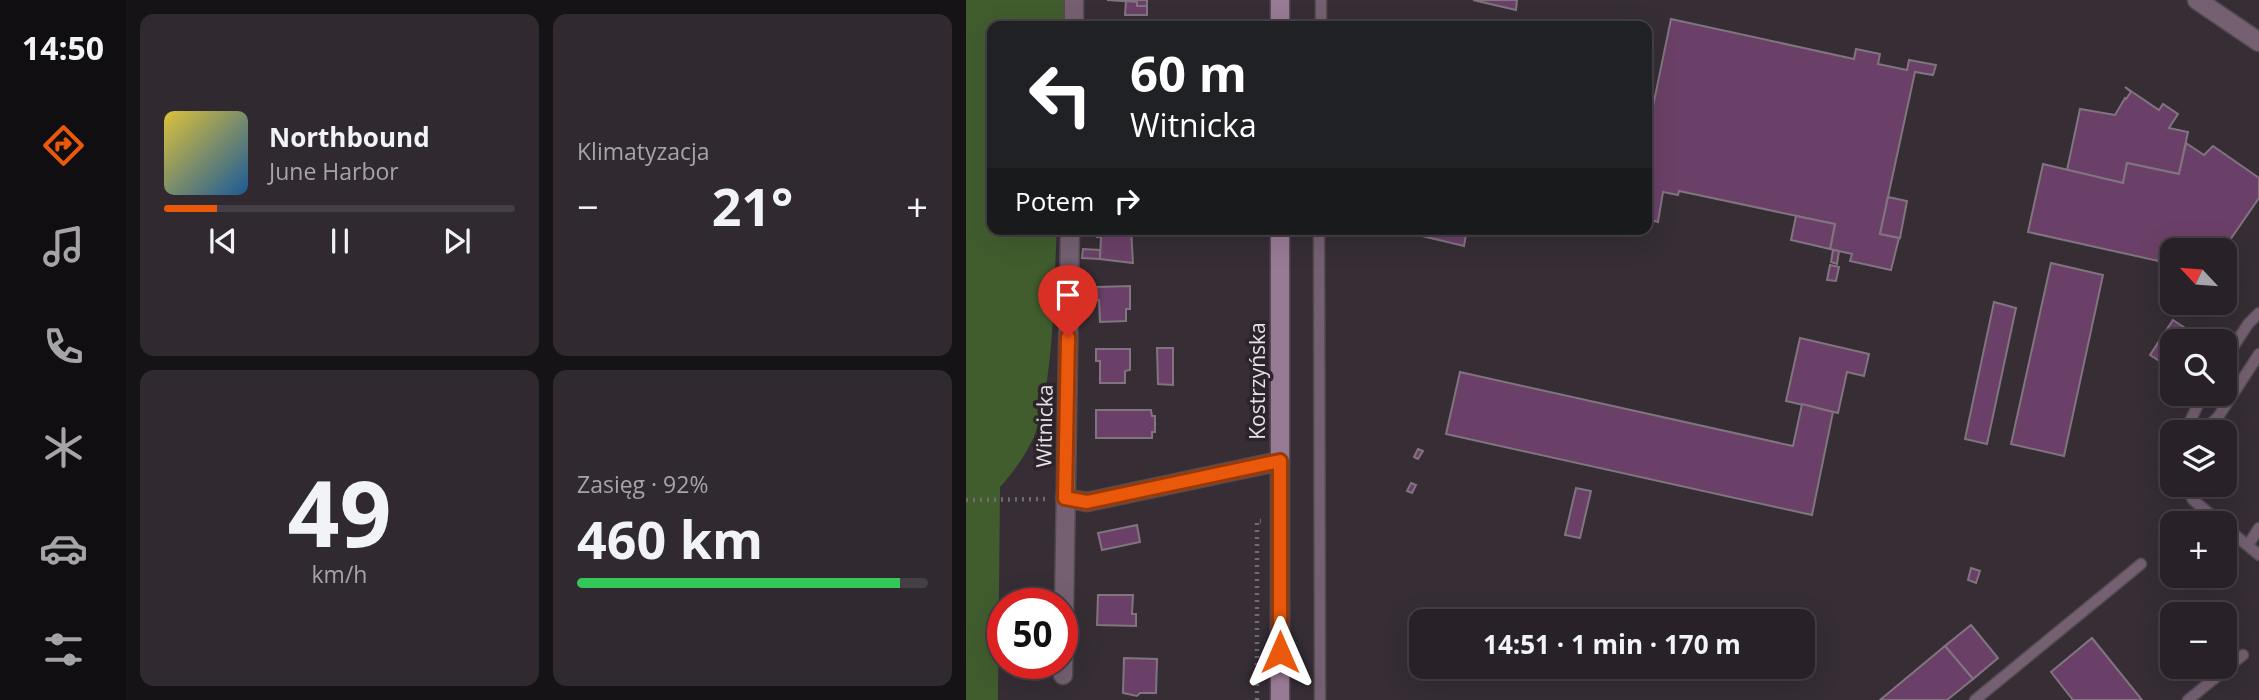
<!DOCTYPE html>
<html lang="pl">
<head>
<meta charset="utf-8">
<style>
	:root { --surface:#282228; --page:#302a30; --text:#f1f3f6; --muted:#a5a4a8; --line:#443f45; --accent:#ea580c }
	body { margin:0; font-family:"Open Sans",sans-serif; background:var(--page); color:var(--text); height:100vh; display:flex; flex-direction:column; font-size:26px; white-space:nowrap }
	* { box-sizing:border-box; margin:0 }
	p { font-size:23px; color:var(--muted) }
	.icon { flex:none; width:38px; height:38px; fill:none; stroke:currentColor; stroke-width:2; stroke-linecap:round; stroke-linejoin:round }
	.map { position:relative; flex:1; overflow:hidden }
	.details { display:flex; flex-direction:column; gap:14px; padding:14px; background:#161316; width:840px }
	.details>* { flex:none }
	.guide { position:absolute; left:21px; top:21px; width:665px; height:214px; border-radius:14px; box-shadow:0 7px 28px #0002,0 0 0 2px var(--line); background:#202124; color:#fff; overflow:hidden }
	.needle { width:46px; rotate:296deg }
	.buttons { position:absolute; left:1194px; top:238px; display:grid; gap:14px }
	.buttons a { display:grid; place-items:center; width:77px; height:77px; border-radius:14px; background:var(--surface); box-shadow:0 7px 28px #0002,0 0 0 2px var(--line); font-size:35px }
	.speed { position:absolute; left:21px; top:588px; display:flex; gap:14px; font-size:35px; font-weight:700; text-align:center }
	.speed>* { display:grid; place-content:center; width:91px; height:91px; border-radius:50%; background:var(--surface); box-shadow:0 7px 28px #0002,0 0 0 2px var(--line); line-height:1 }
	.speed .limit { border:10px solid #d22; background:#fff; color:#111 }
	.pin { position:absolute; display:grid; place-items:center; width:60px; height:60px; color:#fff; margin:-72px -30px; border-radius:50% 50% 50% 0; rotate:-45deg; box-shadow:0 0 7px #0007 }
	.pin .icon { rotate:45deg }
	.me { position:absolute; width:77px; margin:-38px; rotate:0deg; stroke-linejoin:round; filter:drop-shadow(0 0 5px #0008) }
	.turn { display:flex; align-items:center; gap:24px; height:147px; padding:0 28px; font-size:32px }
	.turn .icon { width:91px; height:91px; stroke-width:2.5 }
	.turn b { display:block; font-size:49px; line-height:60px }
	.then { display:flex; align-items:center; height:66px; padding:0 28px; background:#0003; gap:14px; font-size:26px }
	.big { font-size:52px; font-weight:700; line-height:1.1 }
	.details .card { flex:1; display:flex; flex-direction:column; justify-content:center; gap:10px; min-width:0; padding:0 24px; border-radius:14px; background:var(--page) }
	.details .dial { align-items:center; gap:0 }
	.dial b { font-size:91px; line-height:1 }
	.song { display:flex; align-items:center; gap:21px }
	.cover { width:84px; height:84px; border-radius:10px; background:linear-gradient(135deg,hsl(50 70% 55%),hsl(210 70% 35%)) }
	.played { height:7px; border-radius:4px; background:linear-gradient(90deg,var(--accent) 15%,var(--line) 15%) }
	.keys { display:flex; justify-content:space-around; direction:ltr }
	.heat { display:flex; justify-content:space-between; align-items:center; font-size:38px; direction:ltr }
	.charge { height:10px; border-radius:5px; background:linear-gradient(90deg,#34c759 92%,var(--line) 0) }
	.details .tiles { flex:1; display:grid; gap:14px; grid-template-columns:repeat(2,1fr) }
	.trip { position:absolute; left:443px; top:609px; width:406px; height:70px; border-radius:14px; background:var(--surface); box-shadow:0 7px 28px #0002,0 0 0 2px var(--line); font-weight:700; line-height:70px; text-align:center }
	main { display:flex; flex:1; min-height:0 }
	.tab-bar { display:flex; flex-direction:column; width:126px; justify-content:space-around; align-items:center; background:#100e10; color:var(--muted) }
	.tab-bar .icon { width:49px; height:49px }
	.tab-bar .active { color:var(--accent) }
	.tab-bar b { font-size:32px; color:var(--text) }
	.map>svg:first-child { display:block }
	.green { fill:#415d2e }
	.building { fill:#6b4068; stroke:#80747e; stroke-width:2 }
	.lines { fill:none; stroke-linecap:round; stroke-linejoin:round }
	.lane-casing { stroke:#524a51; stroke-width:13 }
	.street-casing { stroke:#524a51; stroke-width:21 }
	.secondary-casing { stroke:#524a51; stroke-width:21 }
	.path { stroke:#726a71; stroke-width:4.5; stroke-dasharray:2 5; stroke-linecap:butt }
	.lane { stroke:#746071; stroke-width:10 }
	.street { stroke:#746071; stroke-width:18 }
	.secondary { stroke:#997a96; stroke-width:18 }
	.route-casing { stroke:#983908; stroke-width:18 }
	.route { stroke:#ea580c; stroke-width:12 }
	.labels { text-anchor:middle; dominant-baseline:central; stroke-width:7; stroke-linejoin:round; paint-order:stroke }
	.street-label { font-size:21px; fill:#e8e1e7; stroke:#2c232b }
</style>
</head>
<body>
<main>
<nav class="tab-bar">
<b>14:50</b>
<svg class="icon active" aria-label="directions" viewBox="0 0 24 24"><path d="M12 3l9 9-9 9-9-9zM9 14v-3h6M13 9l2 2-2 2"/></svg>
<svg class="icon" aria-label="music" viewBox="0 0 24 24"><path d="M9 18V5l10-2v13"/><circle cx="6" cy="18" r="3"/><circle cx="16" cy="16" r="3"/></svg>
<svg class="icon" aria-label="phone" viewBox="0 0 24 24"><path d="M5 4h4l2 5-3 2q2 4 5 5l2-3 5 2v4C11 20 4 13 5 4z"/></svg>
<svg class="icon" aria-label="climate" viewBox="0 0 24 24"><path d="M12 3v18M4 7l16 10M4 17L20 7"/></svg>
<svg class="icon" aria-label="car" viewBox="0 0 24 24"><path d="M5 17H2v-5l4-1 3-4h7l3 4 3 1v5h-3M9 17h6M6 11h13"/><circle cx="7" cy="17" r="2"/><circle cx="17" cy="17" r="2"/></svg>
<svg class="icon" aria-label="filters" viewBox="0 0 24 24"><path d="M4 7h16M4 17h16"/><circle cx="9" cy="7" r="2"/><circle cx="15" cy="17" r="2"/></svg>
</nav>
<section class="details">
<div class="tiles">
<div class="card">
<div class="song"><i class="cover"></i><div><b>Northbound</b><p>June Harbor</p></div></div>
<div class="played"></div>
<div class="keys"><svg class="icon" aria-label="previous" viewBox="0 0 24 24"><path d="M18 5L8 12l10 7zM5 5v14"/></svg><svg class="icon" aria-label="pause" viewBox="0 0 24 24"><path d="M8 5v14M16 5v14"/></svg><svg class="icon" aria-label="next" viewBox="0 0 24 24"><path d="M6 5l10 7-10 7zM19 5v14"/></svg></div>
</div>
<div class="card"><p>Klimatyzacja</p>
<div class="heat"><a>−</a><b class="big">21°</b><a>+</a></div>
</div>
<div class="card dial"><b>49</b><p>km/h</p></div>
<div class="card"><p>Zasięg · 92%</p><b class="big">460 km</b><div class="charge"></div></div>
</div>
</section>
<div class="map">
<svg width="1293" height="700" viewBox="0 0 1293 700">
	<rect width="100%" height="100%" fill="#362d35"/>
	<!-- green -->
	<path class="green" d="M0 0H103L102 26H26V229H91C87 295 89 365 71 428 66 447 47 473 34 487L32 700H0Z"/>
	<!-- building -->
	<g class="building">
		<path d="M141 0H181V6H171V2Z"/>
		<path d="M507 0H551L550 10Z"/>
		<path d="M160 1 171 2V6H181V15H159Z"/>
		<path d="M705 19 888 59 890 49 914 54 912 64 941 70 943 60 970 65 967 75 949 72 914 234 933 238 925 270 884 261 886 254 864 249 869 224 713 191 712 195 697 192 692 222 681 219 684 190 681 189V135Z"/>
		<path d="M1159 87 1193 110 1197 104 1212 114 1203 128 1222 132 1213 174 1161 163 1157 183 1101 170 1114 109 1149 115 1159 98 1160 99 1165 92Z"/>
		<path d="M681 96 688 97 681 135Z"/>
		<path d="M1220 143 1238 155 1247 146 1293 178V198L1257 250H1206V264L1062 232 1077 164 1157 183 1161 163 1213 174Z"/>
		<path d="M922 197 941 201 934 238 914 234Z"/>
		<path d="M830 216 869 224 864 249 825 240Z"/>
		<path d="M131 229H165L167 263 134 259 135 237H131Z"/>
		<path d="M457 229H501L498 246 456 236Z"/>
		<path d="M117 249 134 250V259L116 258Z"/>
		<path d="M867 250 873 251 871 264 865 262Z"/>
		<path d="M1085 263 1137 275 1098 456 1045 444Z"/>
		<path d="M864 265 873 267 870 281 861 280Z"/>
		<path d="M164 286V309H160V321L134 322 133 300H131L130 287Z"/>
		<path d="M1028 302 1050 308 1021 444 999 439Z"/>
		<path d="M1207 320 1239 341H1206V369L1184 355Z"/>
		<path d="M834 338 903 354 898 376 881 372 872 413 820 401Z"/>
		<path d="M191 348H207V385L192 384Z"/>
		<path d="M130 349H164V370L159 371V383H134V361H130Z"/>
		<path d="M494 372 827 446 836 404 867 412 846 515 480 434Z"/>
		<path d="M130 410H185L186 416H189V432H186V438H130Z"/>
		<path d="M452 449 457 451 452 459 448 457Z"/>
		<path d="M445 483 450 485 446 493 441 491Z"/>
		<path d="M610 488 625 491 614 538 599 535Z"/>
		<path d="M171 525 174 542 136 550 132 533Z"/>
		<path d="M1005 568 1014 571 1010 583 1002 580Z"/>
		<path d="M132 595H167L166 614H170V626L131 625Z"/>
		<path d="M1005 625 1032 658 1007 679 979 646Z"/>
		<path d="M1126 638 1176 700H1107L1085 672Z"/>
		<path d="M979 646 1007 679 981 700H914Z"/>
		<path d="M158 658 191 659 190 693H174L171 696 157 693Z"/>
	</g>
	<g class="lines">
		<defs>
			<g id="lane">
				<path d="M355 26V0"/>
				<path d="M353 229 354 700"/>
				<path d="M1258 361 1282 324 1293 313"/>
				<path d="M1219 432 1237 394"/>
				<path d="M1236 432 1252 417 1293 354"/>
				<path d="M1221 485 1227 500 1255 523"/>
				<path d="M1258 526 1293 555"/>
				<path d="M1282 545 1293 528"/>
				<path d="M1009 700 1175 564"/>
				<path d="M1222 700 1277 655"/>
			</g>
			<g id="street">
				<path d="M1231 0 1293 42"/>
				<path d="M108 26V0"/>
				<path d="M99 498 121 502 314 461"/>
				<path d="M97 675 104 229"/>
			</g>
			<g id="secondary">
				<path d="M314 0V26"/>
				<path d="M314 229V700"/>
			</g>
		</defs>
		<!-- lane casing -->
		<use href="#lane" class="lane-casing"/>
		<!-- street casing -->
		<use href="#street" class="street-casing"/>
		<!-- secondary casing -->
		<use href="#secondary" class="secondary-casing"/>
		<!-- path -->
		<g class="path">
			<path d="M0 500 80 499"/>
			<path d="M291 700V521H295"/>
		</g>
		<!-- lane -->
		<use href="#lane" class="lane"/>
		<!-- street -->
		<use href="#street" class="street"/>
		<!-- secondary -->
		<use href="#secondary" class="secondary"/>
	</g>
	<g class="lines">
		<defs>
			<path id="route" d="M102 337 99 498 121 502 314 461V652"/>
		</defs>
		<!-- route casing -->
		<use href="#route" class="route-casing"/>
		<!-- route -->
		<use href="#route" class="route"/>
	</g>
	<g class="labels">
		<!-- street labels -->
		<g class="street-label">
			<text transform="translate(291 381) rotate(-90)">Kostrzyńska</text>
			<text transform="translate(78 426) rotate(-89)">Witnicka</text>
		</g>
	</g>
</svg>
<div class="buttons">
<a><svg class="needle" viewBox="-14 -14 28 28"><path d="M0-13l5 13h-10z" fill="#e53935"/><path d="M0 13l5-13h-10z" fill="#a5a4a8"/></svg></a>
<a><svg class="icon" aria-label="search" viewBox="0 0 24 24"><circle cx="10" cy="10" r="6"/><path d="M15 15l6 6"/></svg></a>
<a><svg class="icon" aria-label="layers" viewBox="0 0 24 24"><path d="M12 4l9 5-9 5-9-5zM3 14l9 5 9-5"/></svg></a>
<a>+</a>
<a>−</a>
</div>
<div class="speed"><div class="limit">50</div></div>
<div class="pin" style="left:102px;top:337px;background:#d93025"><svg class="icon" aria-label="arrive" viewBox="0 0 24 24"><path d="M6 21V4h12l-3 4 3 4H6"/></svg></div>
<svg class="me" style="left:314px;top:652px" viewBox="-20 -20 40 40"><path d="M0-17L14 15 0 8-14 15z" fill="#ea580c" stroke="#fff" stroke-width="4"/></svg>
<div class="trip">14:51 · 1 min · 170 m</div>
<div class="guide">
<div class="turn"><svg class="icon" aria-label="left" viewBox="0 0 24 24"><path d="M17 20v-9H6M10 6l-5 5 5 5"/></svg><div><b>60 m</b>Witnicka</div></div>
<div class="then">Potem<svg class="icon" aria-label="right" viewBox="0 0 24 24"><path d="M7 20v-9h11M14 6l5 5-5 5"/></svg></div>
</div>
</div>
</main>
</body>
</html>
